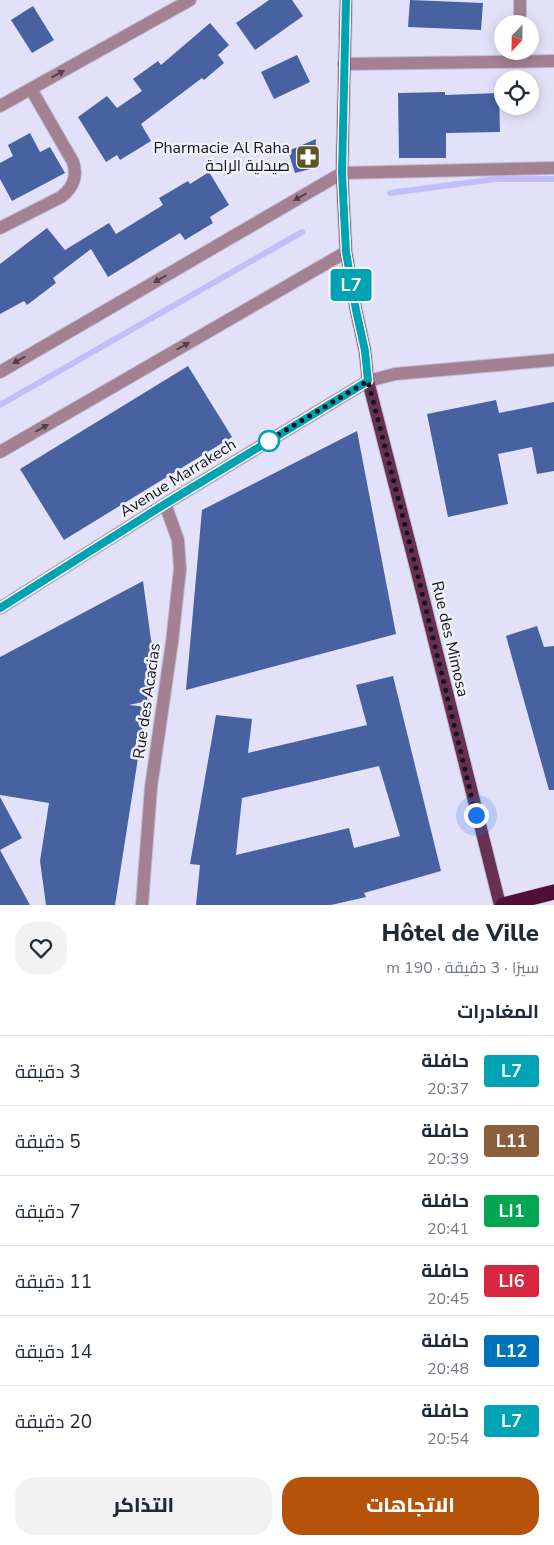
<!DOCTYPE html>
<html lang="ar">
<meta charset="utf-8">
<style>
:root{--surface:#fff;--page:#f2f2f3;--text:#1f2937;--muted:#747a83;--line:#e0e1e3;--accent:#b45309}
body{margin:0;font-family:"Nunito Sans",Cairo,sans-serif;background:var(--page);color:var(--text);direction:rtl;height:100vh;display:flex;flex-direction:column;font-size:19px;white-space:nowrap}
*{box-sizing:border-box;margin:0}
p{font-size:16px;color:var(--muted)}
.icon{flex:none;width:28px;height:28px;fill:none;stroke:currentColor;stroke-width:2;stroke-linecap:round;stroke-linejoin:round}
.map{position:relative;height:905px;overflow:hidden;direction:ltr}
.panel{display:flex;flex-direction:column;background:var(--surface);flex:1}
.panel>*{flex:none}
.badge{padding:0 10px;border-radius:4px;font-size:18px;line-height:32px}
.needle{width:32px;rotate:202deg}
.controls{position:absolute;left:494px;top:15px;display:grid;gap:10px}
.controls a{display:grid;place-items:center;width:45px;height:45px;border-radius:50%;background:var(--surface);box-shadow:0 2px 12px #0003;font-size:25px}
.you{position:absolute;width:25px;height:25px;margin:-12px;border:4px solid #fff;border-radius:50%;background:#1a73e8;box-shadow:0 0 0 8px #1a73e833}
.map>.badge{position:absolute;translate:-50% -50%;box-shadow:0 0 0 2px #fff}
h2{padding:0 15px;font-size:19px;line-height:45px}
.round{display:grid;place-items:center;flex:none;width:52px;height:52px;border-radius:20px;background:var(--page)}
.headline{display:flex;align-items:center;justify-content:space-between;height:85px;padding:0 15px}
h1{font-size:24px;font-weight:800;line-height:38px}
.action{display:flex;gap:10px;margin-top:auto;padding:10px 15px}
.action a{flex:1;height:58px;border-radius:20px;background:var(--accent);color:#fff;font-size:20px;font-weight:800;line-height:58px;text-align:center}
.action a+a{background:var(--page);color:var(--text)}
ul{padding:0;list-style:none}
li{display:flex;align-items:center;gap:15px;height:70px;padding:0 15px;border-top:1px solid var(--line)}
li div{flex:1}
li b{display:block;font-size:19px}
li em{font-style:normal}
li .badge{min-width:55px;font-weight:700;text-align:center}
.map>svg:first-child{display:block}
.lines{fill:none;stroke-linecap:round;stroke-linejoin:round}
.stream{stroke:#c1bffb;stroke-width:6}
.building{fill:#4862a1;fill-rule:evenodd}
.minor-casing{stroke:#bdbcd2;stroke-width:14}
.major-casing{stroke:#bdbcd2;stroke-width:14}
.highway-casing{stroke:#bdbcd2;stroke-width:16}
.minor{stroke:#a38192;stroke-width:12}
.major{stroke:#672f50;stroke-width:12}
.highway{stroke:#500f39;stroke-width:15}
.oneway{fill:#4e404e}
.line-casing{stroke:#fff;stroke-width:11}
.line{stroke:#00a3b4;stroke-width:8}
.walk{stroke:#151421;stroke-width:5;stroke-dasharray:0 9}
.stop-dot{fill:#fff;stroke:#00a3b4;stroke-width:2.5}
.labels{text-anchor:middle;dominant-baseline:central;stroke-width:5;stroke-linejoin:round;paint-order:stroke}
.poi-label{font-size:16px;fill:#151421;stroke:#f0f0f8;text-anchor:end}
.street-label{font-size:16px;fill:#151421;stroke:#f0f0f8}
</style>
<div class="map">
<svg width="554" height="905" viewBox="0 0 554 905">
<rect width="100%" height="100%" fill="#e2e1f9"/>
<g class="lines">
<!-- stream -->
<g class="stream">
<polyline points="390,193 496,179 554,179"/>
<polyline points="0,405 302,232"/>
</g>
</g>
<!-- building -->
<g class="building">
<polygon points="269,0 292,0 303,16 255,50 236,23"/>
<polygon points="410,0 483,3 481,30 408,27"/>
<polygon points="33,6 54,40 32,53 11,20"/>
<polygon points="210,23 229,45 218,55 224,63 204,80 202,78 141,124 151,141 120,160 117,155 106,162 78,117 107,96 117,108 142,91 133,79 158,61 161,65"/>
<polygon points="297,55 310,82 274,99 261,72"/>
<polygon points="445,92 445,95 499,93 500,132 446,133 446,158 399,158 398,93"/>
<polygon points="30,133 40,152 50,147 65,173 12,201 0,179 0,163 13,156 8,145"/>
<polygon points="316,139 314,168 295,173 288,151"/>
<polygon points="209,172 229,205 210,217 213,223 185,240 180,233 108,277 91,249 53,278 56,283 27,305 24,301 0,314 0,264 47,228 65,250 109,223 116,234 163,205 159,198 188,181 190,184"/>
<polygon points="188,366 232,437 64,540 20,469"/>
<polygon points="496,400 499,413 554,402 554,471 537,474 532,447 498,454 508,504 448,517 427,414"/>
<polygon points="357,431 396,634 186,690 202,510"/>
<polygon points="143,581 151,640 155,648 147,701 129,705 146,707 115,905 46,905 40,861 49,803 0,795 0,657"/>
<polygon points="537,626 544,647 554,646 554,790 549,790 506,636"/>
<path d="M393 676 441 871 364 893 366 897 331 905H196L200 865 190 864 216 715 252 719 248 753 367 725 356 685ZM379 766 400 836 354 848 349 828 236 855 242 798Z"/>
<polygon points="0,797 22,838 0,850 30,905 0,905"/>
</g>
<g class="lines">
<defs>
<g id="minor">
<polyline points="520,0 520,24"/>
<polyline points="344,64 554,61"/>
<polyline points="0,106 190,0"/>
<path d="M0 228 61 197C73 188 78 176 73 162L31 89"/>
<polyline points="0,372 342,173 554,168"/>
<polyline points="0,452 346,252"/>
<polyline points="0,608 165,504 368,381 395,374 554,360"/>
<polyline points="142,905 151,787 172,642 180,569 178,540 165,504"/>
</g>
<polyline id="major" points="346,0 342,173 346,252 356,310 365,351 368,381 416,568 500,905"/>
<polyline id="highway" points="503,905 554,892"/>
</defs>
<!-- minor casing -->
<use href="#minor" class="minor-casing"/>
<!-- major casing -->
<use href="#major" class="major-casing"/>
<!-- highway casing -->
<use href="#highway" class="highway-casing"/>
<!-- minor -->
<use href="#minor" class="minor"/>
<!-- major -->
<use href="#major" class="major"/>
<!-- highway -->
<use href="#highway" class="highway"/>
</g>
<!-- one-way arrows -->
<defs><path id="oneway-solid" d="M-6-.8H1V-3.2L6.5 0L1 3.2V.8H-6Z" transform="scale(1.25)"/></defs>
<g class="oneway">
<use href="#oneway-solid" transform="translate(58 74) rotate(-29)"/>
<use href="#oneway-solid" transform="translate(300 197) rotate(150)"/>
<use href="#oneway-solid" transform="translate(160 279) rotate(150)"/>
<use href="#oneway-solid" transform="translate(183 346) rotate(-30)"/>
<use href="#oneway-solid" transform="translate(19 360) rotate(150)"/>
<use href="#oneway-solid" transform="translate(42 428) rotate(-30)"/>
</g>
<g class="lines">
<defs>
<polyline id="line" points="0,608 165,504 368,381 365,351 356,310 346,252 342,173 346,0"/>
</defs>
<!-- line casing -->
<use href="#line" class="line-casing"/>
<!-- line -->
<use href="#line" class="line"/>
<!-- walk -->
<polyline class="walk" points="269,441 266,442 368,381 416,568 476,815"/>
</g>
<!-- icons -->
<defs>
<symbol id="pharmacy-square" viewBox="-11 -11 22 22"><rect x="-9" y="-9" width="18" height="18" rx="4" fill="#5b5825" stroke="#f0f0f8"/><path d="M-2-6h4v4h4v4h-4v4h-4v-4h-4v-4h4Z" fill="#fff"/></symbol>
</defs>
<g fill-rule="evenodd">
<use href="#pharmacy-square" x="294" y="143" width="28" height="28"/>
</g>
<!-- markers -->
<circle class="stop-dot" cx="269" cy="441" r="10"/>
<g class="labels">
<!-- poi labels -->
<g class="poi-label">
<text x="290" y="148">Pharmacie Al Raha<tspan x="290" dy="18">صيدلية الراحة</tspan></text>
</g>
<!-- street labels -->
<g class="street-label">
<text transform="translate(178 478) rotate(-32)">Avenue Marrakech</text>
<text transform="translate(450 639) rotate(77)">Rue des Mimosa</text>
<text transform="translate(147 701) rotate(-82)">Rue des Acacias</text>
</g>
</g>
</svg>
<div class="controls">
<a><svg class="needle" viewBox="-14 -14 28 28"><path d="M0-13l5 13h-10z" fill="#e53935"/><path d="M0 13l5-13h-10z" fill="#747a83"/></svg></a>
<a><svg class="icon" aria-label="locate" viewBox="0 0 24 24"><circle cx="12" cy="12" r="6"/><path d="M12 2v4M12 18v4M2 12h4M18 12h4"/></svg></a>
</div>
<div class="you" style="left:476px;top:815px"></div>
<b class="badge" style="left:351px;top:285px;background:#00a3b4;color:#fff">L7</b>
</div>
<section class="panel">
<div class="headline"><div><h1>Hôtel de Ville</h1><p>سيرًا · 3 دقيقة · 190 m</p></div><a class="round"><svg class="icon" aria-label="heart" viewBox="0 0 24 24"><path d="M12 20l-8-8c-3-5 5-10 8-4 3-6 11-1 8 4z"/></svg></a></div>
<h2>المغادرات</h2>
<ul>
<li><span class="badge" style="background:#00a3b4;color:#fff">L7</span><div><b>حافلة</b><p>20:37</p></div><em>3 دقيقة</em></li>
<li><span class="badge" style="background:#8b5e3c;color:#fff">L11</span><div><b>حافلة</b><p>20:39</p></div><em>5 دقيقة</em></li>
<li><span class="badge" style="background:#00a651;color:#fff">LI1</span><div><b>حافلة</b><p>20:41</p></div><em>7 دقيقة</em></li>
<li><span class="badge" style="background:#d7263d;color:#fff">LI6</span><div><b>حافلة</b><p>20:45</p></div><em>11 دقيقة</em></li>
<li><span class="badge" style="background:#0072bc;color:#fff">L12</span><div><b>حافلة</b><p>20:48</p></div><em>14 دقيقة</em></li>
<li><span class="badge" style="background:#00a3b4;color:#fff">L7</span><div><b>حافلة</b><p>20:54</p></div><em>20 دقيقة</em></li>
</ul>
<div class="action"><a>الاتجاهات</a><a>التذاكر</a></div>
</section>
